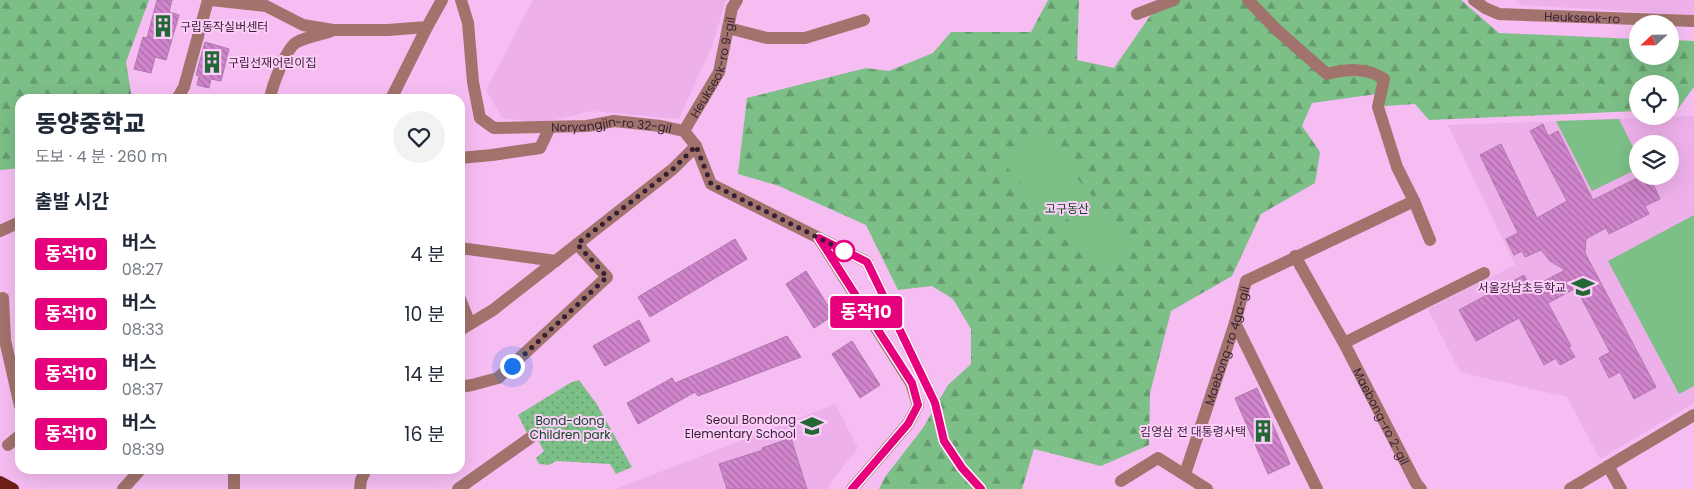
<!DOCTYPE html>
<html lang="ko">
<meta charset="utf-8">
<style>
:root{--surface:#fff;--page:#f2f2f3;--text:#1f2937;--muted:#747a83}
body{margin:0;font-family:Poppins,"Noto Sans KR",sans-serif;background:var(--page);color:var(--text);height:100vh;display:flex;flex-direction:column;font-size:19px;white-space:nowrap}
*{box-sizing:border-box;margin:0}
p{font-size:16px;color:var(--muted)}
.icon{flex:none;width:28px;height:28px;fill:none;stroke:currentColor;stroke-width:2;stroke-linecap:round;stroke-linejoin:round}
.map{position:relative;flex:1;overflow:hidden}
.drawer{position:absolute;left:15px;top:94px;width:450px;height:380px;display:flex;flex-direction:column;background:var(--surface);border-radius:15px;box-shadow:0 5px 20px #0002}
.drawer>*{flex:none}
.badge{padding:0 10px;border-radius:4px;font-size:18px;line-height:32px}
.needle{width:32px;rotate:248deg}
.tools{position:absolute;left:1629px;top:15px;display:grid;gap:10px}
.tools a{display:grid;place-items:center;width:50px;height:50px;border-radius:50%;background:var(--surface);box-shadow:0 5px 20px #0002;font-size:25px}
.you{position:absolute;width:25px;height:25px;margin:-12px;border:4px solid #fff;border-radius:50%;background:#1a73e8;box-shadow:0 0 0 8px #1a73e833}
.map>.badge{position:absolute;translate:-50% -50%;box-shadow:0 0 0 2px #fff}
h2{padding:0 20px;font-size:19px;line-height:45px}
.round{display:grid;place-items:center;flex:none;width:52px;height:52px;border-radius:26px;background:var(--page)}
.headline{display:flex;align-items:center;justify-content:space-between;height:85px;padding:0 20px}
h1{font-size:24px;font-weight:800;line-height:38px}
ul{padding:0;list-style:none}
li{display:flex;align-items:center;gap:15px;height:60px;padding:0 20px}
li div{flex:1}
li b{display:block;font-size:19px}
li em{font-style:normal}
li .badge{min-width:55px;font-weight:700;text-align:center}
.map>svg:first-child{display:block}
.built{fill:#eeb0ea;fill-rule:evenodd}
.green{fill:url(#green-dots)}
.forest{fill:url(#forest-firs)}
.pitch{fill:#7cbf87}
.building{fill:url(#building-back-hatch);stroke:#ae79ab}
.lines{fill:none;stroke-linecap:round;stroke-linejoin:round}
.minor-tunnel{stroke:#cf9dcc;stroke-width:12;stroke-dasharray:12 6;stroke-linecap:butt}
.minor{stroke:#a1736c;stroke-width:12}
.major{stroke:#6d2019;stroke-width:12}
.line-casing{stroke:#fff;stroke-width:11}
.line{stroke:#e6007e;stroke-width:8}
.walk{stroke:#351f34;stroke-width:5;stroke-dasharray:0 9}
.stop-dot{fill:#fff;stroke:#e6007e;stroke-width:2.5}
.labels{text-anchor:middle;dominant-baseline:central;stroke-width:4;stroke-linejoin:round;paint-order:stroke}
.street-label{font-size:12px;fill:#351f34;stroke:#fdcef9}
.poi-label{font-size:12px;fill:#351f34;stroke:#fdcef9;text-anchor:end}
.park-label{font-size:12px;fill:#094a1e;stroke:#fdcef9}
</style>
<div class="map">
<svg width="1694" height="489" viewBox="0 0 1694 489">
<defs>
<pattern id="green-dots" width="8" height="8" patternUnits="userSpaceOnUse" patternTransform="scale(1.25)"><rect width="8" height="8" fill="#7cbf87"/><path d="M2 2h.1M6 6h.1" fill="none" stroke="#669b6f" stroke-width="1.8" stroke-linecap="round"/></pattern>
<pattern id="forest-firs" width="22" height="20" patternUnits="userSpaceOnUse" patternTransform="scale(1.25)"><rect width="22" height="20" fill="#7cbf87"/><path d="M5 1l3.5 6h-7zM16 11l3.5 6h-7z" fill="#669b6f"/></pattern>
<pattern id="building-back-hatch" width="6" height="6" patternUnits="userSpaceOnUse" patternTransform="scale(1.25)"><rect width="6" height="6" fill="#d085cc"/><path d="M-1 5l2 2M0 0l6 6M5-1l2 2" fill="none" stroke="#aa6ca6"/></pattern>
</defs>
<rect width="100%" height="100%" fill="#f6bdf2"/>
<!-- built -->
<g class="built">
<polygon points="533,0 726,0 712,46 679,119 591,111 542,123 502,118 486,90"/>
<polygon points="1515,0 1694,0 1694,15 1520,5"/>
<path d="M1694 116V403L1600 459 1567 397 1460 372 1428 309 1515 265 1448 125ZM1638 144H1670V176H1638Z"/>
<polygon points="835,404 858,448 832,481 828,489 616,489"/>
</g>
<!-- green -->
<polygon class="green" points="579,380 596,403 632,467 616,474 610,464 556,461 549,465 539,464 536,458 544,451 533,431 527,433 518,415 570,383"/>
<!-- forest -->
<g class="forest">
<polygon points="0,0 149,0 126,62 132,99 20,99 20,168 0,170"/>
<polygon points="1048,0 1079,0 1077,60 1114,68 1161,0 1461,0 1499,33 1637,39 1638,56 1670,56 1670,40 1694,41 1694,87 1677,110 1670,110 1670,84 1638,84 1637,111 1429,120 1415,104 1385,106 1377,94 1312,103 1302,126 1320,152 1315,183 1261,214 1232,276 1171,311 1150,393 1149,445 1101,466 1034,449 1022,489 879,489 885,477 923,428 948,385 971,364 971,329 953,299 932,286 898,290 866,225 779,186 738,174 747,98 866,68 889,71 933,53 951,32 1031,32"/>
</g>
<!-- pitch -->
<g class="pitch">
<polygon points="1619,119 1637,155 1637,169 1592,191 1556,121"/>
<polygon points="1041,136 1093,197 1058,227 1006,166"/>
<polygon points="1095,199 1135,245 1102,275 1061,229"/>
<polygon points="1694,215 1694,386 1679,394 1608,261"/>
</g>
<!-- building -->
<g class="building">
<polygon points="157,0 172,0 169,12 179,15 166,60 155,57 151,73 134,69 143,37 147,38"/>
<polygon points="205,42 229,49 221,81 211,79 209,88 197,85 199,76 196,75"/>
<polygon points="1543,124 1548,136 1558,131 1593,200 1641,176 1649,176 1660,199 1645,206 1649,214 1609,234 1606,228 1586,239 1585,253 1656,387 1634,399 1620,372 1609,378 1599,358 1610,352 1576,288 1548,303 1571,346 1569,347 1575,357 1560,365 1556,358 1544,365 1519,318 1476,341 1459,310 1524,275 1531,288 1565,270 1550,261 1541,250 1525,257 1522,251 1514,255 1506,239 1518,233 1480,155 1501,144 1537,218 1567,201 1530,131"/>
<polygon points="735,239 747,259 650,317 638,297"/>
<polygon points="806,271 834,315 814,328 786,284"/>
<polygon points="639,320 650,341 605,366 593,346"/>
<polygon points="787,336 801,357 698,396 695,392 638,424 627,403 672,378 675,383"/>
<polygon points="852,341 880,385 860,398 832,354"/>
<polygon points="1257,388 1290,464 1268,474 1235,398"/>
<polygon points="791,438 807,489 727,489 719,464 763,450 762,448"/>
</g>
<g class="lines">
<!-- minor-tunnel -->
<polyline class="minor-tunnel" points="867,262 935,403 944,441 962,468 981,489"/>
<!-- minor -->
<g class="minor">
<polyline points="211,0 266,6 303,25 333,30 388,30 427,27 442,0"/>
<path id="s1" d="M461 0 468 23 473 82 480 118 494 128 587 126 614 121 661 126 684 131 696 146 711 184 867 262"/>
<path d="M1248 0 1277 30 1327 74C1347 69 1366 67 1384 79L1378 107 1397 167 1414 201 1430 240"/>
<path id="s2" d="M1474 0 1485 8 1499 14 1694 21"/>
<polyline points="1137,14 1174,0"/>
<polyline points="728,28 767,38 805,38 864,20"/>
<polyline points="177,99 184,87 208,0"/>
<path d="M270 99C272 86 286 48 297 42 307 37 320 35 331 31"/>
<polyline points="391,99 427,27"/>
<path id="s3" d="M684 131 719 72 732 8 737 0"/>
<polyline points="460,158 492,155 540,148 550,127"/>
<polyline points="0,231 20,222"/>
<polyline points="820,240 911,383 918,405 908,424 852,489"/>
<polyline points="460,248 556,261"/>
<path id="s4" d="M1295 256 1344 343 1416 483 1421 489"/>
<polyline points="3,298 5,340 20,406"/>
<polyline points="460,299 470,324"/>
<polyline points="1235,323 1317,489"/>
<polyline points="460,330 493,310 673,169 696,146"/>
<polyline points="1344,343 1484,273"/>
<polyline points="460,387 472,385 498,378 607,277 577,244"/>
<polyline points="8,445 20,435"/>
<polyline points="1608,466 1621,489"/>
<path id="s5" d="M1185 474 1235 323 1246 281 1414 201"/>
<polyline points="1121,481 1158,458 1207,489"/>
<polyline points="123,489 141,469"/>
<polyline points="234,489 234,469"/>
<polyline points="360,489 361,480 366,469"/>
<polyline points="458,489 530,438"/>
<polyline points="1570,489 1694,415"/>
</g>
<!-- major -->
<polyline class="major" points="0,482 13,489"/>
</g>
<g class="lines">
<defs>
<polyline id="line" points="852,489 908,424 918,405 912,383 819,238 867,262 935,403 944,441 962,468 981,489"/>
</defs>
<!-- line casing -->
<use href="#line" class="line-casing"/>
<!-- line -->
<use href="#line" class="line"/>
<!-- walk -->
<polyline class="walk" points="512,366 607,277 577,244 673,169 696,146 711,184 851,254 844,251"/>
</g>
<!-- icons -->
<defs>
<symbol id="building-bare" viewBox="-9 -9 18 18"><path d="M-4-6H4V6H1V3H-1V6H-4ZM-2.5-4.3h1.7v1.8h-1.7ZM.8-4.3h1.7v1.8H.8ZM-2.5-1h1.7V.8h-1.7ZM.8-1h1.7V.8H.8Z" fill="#236834" stroke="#fdcef9" stroke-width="2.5" paint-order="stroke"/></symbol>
<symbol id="school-bare" viewBox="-9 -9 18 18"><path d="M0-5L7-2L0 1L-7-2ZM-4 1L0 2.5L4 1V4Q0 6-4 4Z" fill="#236834" stroke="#fdcef9" stroke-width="2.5" paint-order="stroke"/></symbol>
</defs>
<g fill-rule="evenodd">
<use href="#building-bare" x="147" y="10" width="32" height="32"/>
<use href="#building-bare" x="196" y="46" width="32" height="32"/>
<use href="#school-bare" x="1567" y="271" width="32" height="32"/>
<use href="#school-bare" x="796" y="410" width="32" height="32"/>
<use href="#building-bare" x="1247" y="415" width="32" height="32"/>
</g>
<!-- markers -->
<circle class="stop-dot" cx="844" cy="251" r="10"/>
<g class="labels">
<!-- street labels -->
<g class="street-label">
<text stroke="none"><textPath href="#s2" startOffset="112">Heukseok-ro</textPath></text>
<text stroke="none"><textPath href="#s3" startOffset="71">Heukseok-ro 9-gil</textPath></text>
<text stroke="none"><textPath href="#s1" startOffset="255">Noryangjin-ro 32-gil</textPath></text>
<text stroke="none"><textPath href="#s5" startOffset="135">Maebong-ro 4ga-gil</textPath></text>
<text stroke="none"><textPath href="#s4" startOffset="182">Maebong-ro 2-gil</textPath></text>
</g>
<!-- poi labels -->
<g class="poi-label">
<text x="180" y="26" text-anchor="start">구립동작실버센터</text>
<text x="228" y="62" text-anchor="start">구립선재어린이집</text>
<text x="1566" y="287">서울강남초등학교</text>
<text x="796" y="419">Seoul Bondong<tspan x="796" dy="14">Elementary School</tspan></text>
<text x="1246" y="431">김영삼 전 대통령사택</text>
</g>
<!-- park labels -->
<g class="park-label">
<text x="1067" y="208">고구동산</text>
<text x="570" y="420">Bond-dong<tspan x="570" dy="14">Children park</tspan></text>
</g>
</g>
</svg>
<div class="tools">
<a><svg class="needle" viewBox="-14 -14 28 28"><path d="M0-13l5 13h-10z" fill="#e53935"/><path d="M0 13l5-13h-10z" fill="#747a83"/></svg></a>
<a><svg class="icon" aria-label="locate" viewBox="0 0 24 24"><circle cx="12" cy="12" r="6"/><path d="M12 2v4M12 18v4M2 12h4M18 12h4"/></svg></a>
<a><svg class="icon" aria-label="layers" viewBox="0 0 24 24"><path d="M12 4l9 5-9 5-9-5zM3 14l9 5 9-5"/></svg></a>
</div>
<div class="you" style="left:512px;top:366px"></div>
<b class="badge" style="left:866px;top:312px;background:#e6007e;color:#fff">동작10</b>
<section class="drawer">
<div class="headline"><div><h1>동양중학교</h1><p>도보 · 4 분 · 260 m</p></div><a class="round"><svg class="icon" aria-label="heart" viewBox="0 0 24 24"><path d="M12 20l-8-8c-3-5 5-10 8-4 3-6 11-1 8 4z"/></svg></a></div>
<h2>출발 시간</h2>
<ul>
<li><span class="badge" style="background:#e6007e;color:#fff">동작10</span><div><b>버스</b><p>08:27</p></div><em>4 분</em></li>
<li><span class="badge" style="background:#e6007e;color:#fff">동작10</span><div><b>버스</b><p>08:33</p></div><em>10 분</em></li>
<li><span class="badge" style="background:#e6007e;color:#fff">동작10</span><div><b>버스</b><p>08:37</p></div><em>14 분</em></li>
<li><span class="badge" style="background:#e6007e;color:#fff">동작10</span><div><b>버스</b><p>08:39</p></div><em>16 분</em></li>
</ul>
</section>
</div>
